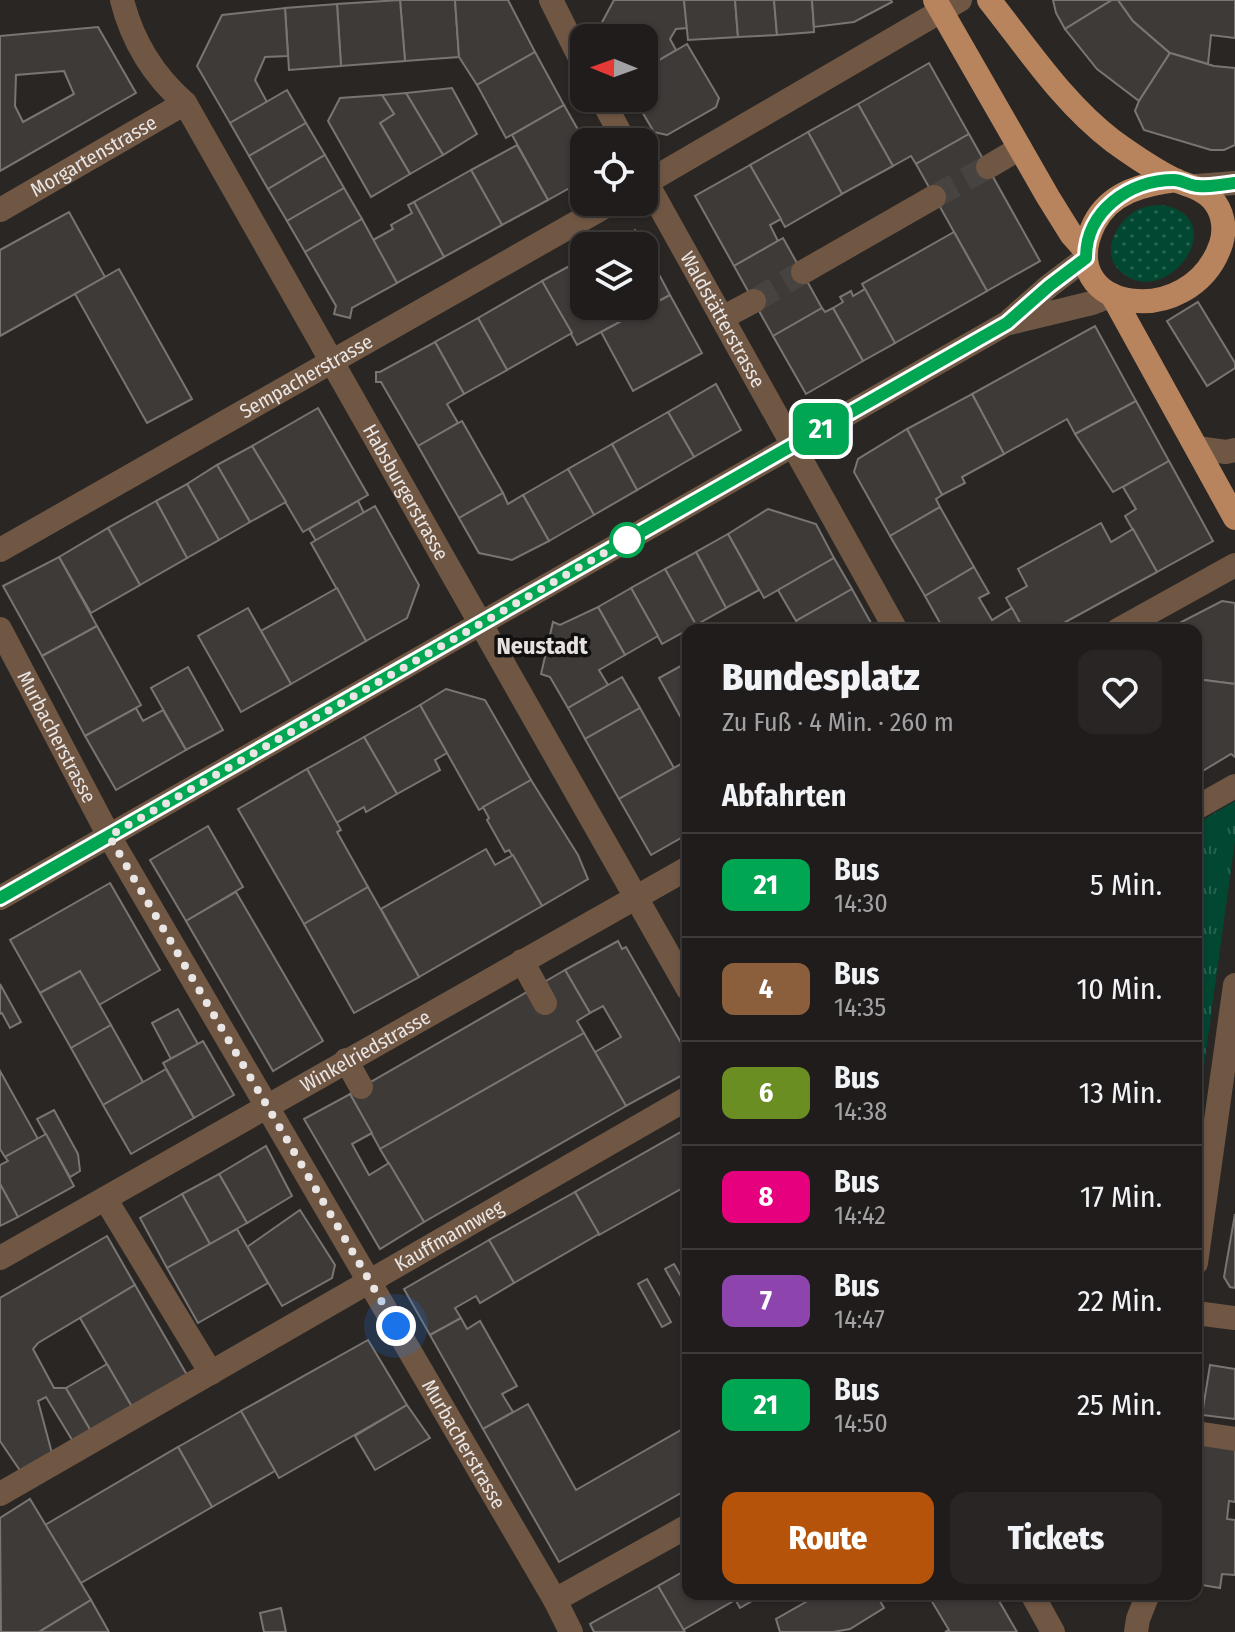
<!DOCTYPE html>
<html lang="de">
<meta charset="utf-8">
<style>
:root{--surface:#201c1b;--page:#282524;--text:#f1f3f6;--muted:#a2a1a3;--line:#3d3a3a;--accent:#b45309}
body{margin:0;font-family:"Fira Sans Condensed",sans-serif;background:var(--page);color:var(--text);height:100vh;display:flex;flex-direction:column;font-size:30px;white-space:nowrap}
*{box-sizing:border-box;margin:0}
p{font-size:26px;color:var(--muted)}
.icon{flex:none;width:44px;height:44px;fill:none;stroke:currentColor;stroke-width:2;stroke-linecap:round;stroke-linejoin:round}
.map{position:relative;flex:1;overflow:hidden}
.drawer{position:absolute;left:682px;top:624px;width:520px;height:976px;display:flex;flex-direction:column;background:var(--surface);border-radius:16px;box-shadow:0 2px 6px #0004,0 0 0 2px var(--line)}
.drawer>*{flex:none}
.badge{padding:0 16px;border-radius:12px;font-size:28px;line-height:52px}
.needle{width:52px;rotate:271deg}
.fabs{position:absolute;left:570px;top:24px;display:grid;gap:16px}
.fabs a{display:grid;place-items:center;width:88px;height:88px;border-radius:16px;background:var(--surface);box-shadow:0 2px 6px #0004,0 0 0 2px var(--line);font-size:40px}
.you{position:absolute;width:40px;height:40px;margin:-20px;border:6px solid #fff;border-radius:50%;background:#1a73e8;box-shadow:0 0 0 12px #1a73e833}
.map>.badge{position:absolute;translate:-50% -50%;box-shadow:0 0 0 4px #fff}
h2{padding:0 40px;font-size:30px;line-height:72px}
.round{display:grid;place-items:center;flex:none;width:84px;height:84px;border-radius:16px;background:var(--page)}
.headline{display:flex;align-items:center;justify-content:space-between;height:136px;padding:0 40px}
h1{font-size:38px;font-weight:800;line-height:60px}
.button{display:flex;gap:16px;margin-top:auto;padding:16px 40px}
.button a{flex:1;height:92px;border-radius:16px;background:var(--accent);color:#fff;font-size:32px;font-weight:800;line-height:92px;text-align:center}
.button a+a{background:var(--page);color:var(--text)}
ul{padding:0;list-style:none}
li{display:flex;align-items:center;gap:24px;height:104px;padding:0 40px;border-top:2px solid var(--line)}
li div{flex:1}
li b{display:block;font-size:30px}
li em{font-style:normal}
li .badge{min-width:88px;font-weight:700;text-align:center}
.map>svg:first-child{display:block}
.park{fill:url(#park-tufts)}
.garden{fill:url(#garden-dots)}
.building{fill:#3e3a37;stroke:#797572;stroke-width:2;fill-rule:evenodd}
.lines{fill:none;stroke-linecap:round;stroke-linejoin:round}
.minor-tunnel{stroke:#464341;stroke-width:24;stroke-dasharray:24 12;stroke-linecap:butt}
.minor{stroke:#705744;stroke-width:24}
.major{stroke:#b7845e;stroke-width:24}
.line-casing{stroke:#fff;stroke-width:18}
.line{stroke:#00a651;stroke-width:12}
.walk{stroke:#e8e5e4;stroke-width:8;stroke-dasharray:0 14.4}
.stop-dot{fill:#fff;stroke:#00a651;stroke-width:4}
.labels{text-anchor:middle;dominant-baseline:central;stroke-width:7;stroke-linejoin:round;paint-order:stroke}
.street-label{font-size:20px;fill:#e8e5e4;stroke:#11100f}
.quarter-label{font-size:24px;font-weight:bold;fill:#e6e1de;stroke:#11100f}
</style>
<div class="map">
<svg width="1235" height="1632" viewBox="0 0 1235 1632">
<defs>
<pattern id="park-tufts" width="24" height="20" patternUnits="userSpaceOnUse" patternTransform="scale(2)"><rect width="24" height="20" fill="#024731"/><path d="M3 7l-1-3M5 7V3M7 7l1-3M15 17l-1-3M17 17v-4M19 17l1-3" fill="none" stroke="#27614f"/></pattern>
<pattern id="garden-dots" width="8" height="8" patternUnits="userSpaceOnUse" patternTransform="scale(2)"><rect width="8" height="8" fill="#024731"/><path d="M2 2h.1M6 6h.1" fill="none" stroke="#27614f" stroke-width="1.8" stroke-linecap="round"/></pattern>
</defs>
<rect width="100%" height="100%" fill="#2a2624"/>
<!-- park -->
<polygon class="park" points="1235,801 1235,841 1196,1123 1196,824"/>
<!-- garden -->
<path class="garden" d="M1163 205C1235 219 1165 313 1120 271 1099 252 1118 219 1139 209 1146 206 1155 205 1163 205Z"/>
<!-- building -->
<g class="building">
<polygon points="400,0 455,0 459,57 405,61"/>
<polygon points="400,0 405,61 341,66 337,4"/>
<polygon points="455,0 508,0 535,52 477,85 459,57"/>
<polygon points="614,0 684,0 687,28 676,29 670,39 676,50 644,69 644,38 590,38 589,27 593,24 600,26"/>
<polygon points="684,0 735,0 738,37 688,40"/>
<polygon points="735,0 774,0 777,35 738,37"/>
<polygon points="774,0 812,0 814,32 777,35"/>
<polygon points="812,0 891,0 892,2 854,22 814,27"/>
<polygon points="1053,0 1112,0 1065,29 1056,13"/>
<polygon points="1112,0 1118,0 1133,21 1170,53 1139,101 1097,69 1065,29"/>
<polygon points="1118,0 1235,0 1235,38 1211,35 1208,64 1170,53 1133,21"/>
<polygon points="337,4 341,66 289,70 285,8"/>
<polygon points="285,8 288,56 265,57 255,80 267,102 230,123 197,66 222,15"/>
<path d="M98 27 136 93 0 171V36ZM64 71 74 94 23 122 15 106 16 75Z"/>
<polygon points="687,44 719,98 716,107 667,135 654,132 634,98 644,98 644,69"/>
<polygon points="535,52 564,105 506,138 477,85"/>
<polygon points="1170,53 1214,66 1235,68 1235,145 1224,150 1211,150 1144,130 1135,111 1139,101"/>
<polygon points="929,63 969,134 916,164 911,156 893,166 858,104"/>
<polygon points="452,88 477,134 443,155 406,93"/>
<polygon points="287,90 306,123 249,156 230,123"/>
<polygon points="406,93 443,155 410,174 380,123 394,114 382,95"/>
<polygon points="382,95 394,114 380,123 410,174 371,197 328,121 340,98"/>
<polygon points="858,104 893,166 842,194 808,132"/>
<polygon points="564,105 585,142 584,180 548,200 512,135"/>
<polygon points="306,123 325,155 268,189 249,156"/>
<polygon points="808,132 842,194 785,227 750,165"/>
<polygon points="969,134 1040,261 987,291 916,164"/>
<polygon points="517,145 548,200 502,225 471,170"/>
<polygon points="325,155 344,188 287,221 268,189"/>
<polygon points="750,165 781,219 770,225 778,241 734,266 695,196"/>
<polygon points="471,170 502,225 444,257 414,202"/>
<polygon points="344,188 362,219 305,252 287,221"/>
<polygon points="414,202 444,257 397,283 373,240 393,229 391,225 412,213 408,205"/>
<polygon points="69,212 105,277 0,336 0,250"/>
<polygon points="362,219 397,283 352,308 350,318 334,314 336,306 305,252"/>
<polygon points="635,230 644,246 607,246"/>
<polygon points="954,232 987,291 895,343 862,284"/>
<polygon points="783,238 822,308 773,336 734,266"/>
<polygon points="644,246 670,295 577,345 542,281 584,258 584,306 644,306"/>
<polygon points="119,269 192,399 147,423 75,294"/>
<polygon points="542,281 572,333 507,370 478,318"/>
<polygon points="865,289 895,343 863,361 833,308 843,302 840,297 851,291 853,296"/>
<polygon points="670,295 702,353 633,391 601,332"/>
<polygon points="1198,302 1235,363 1235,368 1207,386 1167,321"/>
<polygon points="822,308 825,312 833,308 863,361 806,394 773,336"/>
<polygon points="478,318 507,370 464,394 435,342"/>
<polygon points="1095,326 1136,401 1075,434 1067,419 1004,454 972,394"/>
<polygon points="435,342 464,394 447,404 458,423 418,446 381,382 376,382 376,372 380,372"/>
<polygon points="716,384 741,430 694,457 668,412"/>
<polygon points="972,394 1004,454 962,477 965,483 942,495 907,429"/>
<polygon points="1136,401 1169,461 1113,492 1075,434"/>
<polygon points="318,408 368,495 303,532 252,446"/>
<polygon points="668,412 694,457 637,490 612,444"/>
<polygon points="462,421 503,493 459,518 418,446"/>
<polygon points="907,429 942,495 936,499 940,507 890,536 854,472 858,459"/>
<polygon points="612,444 637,490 594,515 568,469"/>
<polygon points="252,446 286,502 250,522 217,465"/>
<polygon points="1169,461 1213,541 1157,572 1125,516 1136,509 1123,487"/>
<polygon points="217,465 250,522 219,540 187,484"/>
<polygon points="568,469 594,515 549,541 523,495"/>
<polygon points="187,484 219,540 187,558 156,501"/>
<polygon points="503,493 508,504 523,495 549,541 512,560 479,553 459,518"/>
<polygon points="156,501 187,558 140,585 108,528"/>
<polygon points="358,501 364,513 316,541 309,529"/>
<polygon points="375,506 419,585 407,618 366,641 311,543"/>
<polygon points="940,507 974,567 925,596 890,536"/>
<polygon points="768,509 816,524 834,558 764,598 728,534"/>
<polygon points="1101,523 1111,542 1133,529 1157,572 1051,630 1024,630 1006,598 1027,586 1018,569"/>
<polygon points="108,528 140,585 91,613 59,557"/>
<polygon points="728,534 759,590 726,608 696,552"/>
<polygon points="696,552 726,608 696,625 665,569"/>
<polygon points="59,557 97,626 42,656 3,586"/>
<polygon points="834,558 852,589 796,621 778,590"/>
<polygon points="974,567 989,593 979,598 992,620 1012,608 1024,630 944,630 925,596"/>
<polygon points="665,569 696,625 662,644 631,588"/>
<polygon points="337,588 366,641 291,684 261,631"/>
<polygon points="631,588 658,636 625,655 598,607"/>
<polygon points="852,589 875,630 801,630 796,621"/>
<polygon points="1222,601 1235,603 1235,684 1196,679 1196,630 1166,630"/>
<polygon points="598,607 625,655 599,670 608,685 568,708 550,677 541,674 553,622 560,625"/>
<polygon points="248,608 291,684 241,712 198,636"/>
<polygon points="97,626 141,705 85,736 42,656"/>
<polygon points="688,662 688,711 680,716 659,678"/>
<polygon points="188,667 223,730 186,750 151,688"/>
<polygon points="622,677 640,708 585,739 568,708"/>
<polygon points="1196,679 1235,684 1235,757 1231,754 1196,775"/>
<polygon points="446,689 485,700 531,780 479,810 420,705"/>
<polygon points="420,705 447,753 435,760 440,770 397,794 364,737"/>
<polygon points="136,708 143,721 163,710 186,750 116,790 85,736"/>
<polygon points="640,708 674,768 619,799 585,739"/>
<polygon points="364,737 397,794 366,812 364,807 336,823 307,769"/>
<polygon points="688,760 688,834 651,855 619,799"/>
<polygon points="307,769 341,830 337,832 368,887 304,924 238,809"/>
<polygon points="531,780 578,855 588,879 542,906 509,850 505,852 487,820 489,818 483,807"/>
<polygon points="208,826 243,887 186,921 150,860"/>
<polygon points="486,849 495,865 513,855 542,906 419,977 381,909"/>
<polygon points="110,883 160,970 99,1005 80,971 40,993 10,940"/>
<polygon points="368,887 419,977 354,1013 304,924"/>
<polygon points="236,892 323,1041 273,1071 186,921"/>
<polygon points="618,941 622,949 626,947 688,1055 681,1059 688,1072 626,1106 595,1052 621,1037 603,1006 590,1013 565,970"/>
<polygon points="565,970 590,1013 577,1021 584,1033 380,1149 350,1094"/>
<polygon points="80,971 111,1025 71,1048 40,993"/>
<polygon points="0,984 21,1022 10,1028 2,1013 0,1014"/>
<polygon points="178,1009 198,1044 171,1059 152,1023"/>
<polygon points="111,1025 143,1082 103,1105 71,1048"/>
<polygon points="584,1033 626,1106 424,1222 380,1149"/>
<polygon points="203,1041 234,1095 194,1118 163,1063"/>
<polygon points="166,1069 194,1118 131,1154 103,1105"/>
<polygon points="0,1071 38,1139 5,1157 0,1149"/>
<polygon points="350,1094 372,1133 352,1144 369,1175 389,1163 424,1222 380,1249 304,1119"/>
<polygon points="54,1110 78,1154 80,1171 70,1177 37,1119"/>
<polygon points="688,1128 688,1185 599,1235 575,1192"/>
<polygon points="46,1134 74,1186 18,1217 0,1184 0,1165 8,1161 5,1157"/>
<polygon points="266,1146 292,1196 247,1223 219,1174"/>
<polygon points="219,1174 247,1223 210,1244 182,1194"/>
<polygon points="0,1184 18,1217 0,1226"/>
<polygon points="575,1192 599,1234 514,1283 489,1240"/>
<polygon points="182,1194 210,1244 167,1268 140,1218"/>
<polygon points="300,1210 335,1265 332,1278 282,1306 247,1247"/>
<polygon points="1235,1214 1235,1288 1230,1287 1224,1277"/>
<polygon points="237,1229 268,1283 198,1323 167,1268"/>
<polygon points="107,1236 135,1285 38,1343 33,1349 54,1388 66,1388 91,1431 74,1443 46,1397 38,1401 53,1457 23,1475 0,1441 0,1298"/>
<polygon points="489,1240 514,1283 480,1303 476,1296 455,1308 461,1318 430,1335 404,1289"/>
<polygon points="674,1264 688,1288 688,1309 665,1269"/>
<polygon points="647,1279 671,1322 662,1327 638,1284"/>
<polygon points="135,1285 187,1375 132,1407 80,1318"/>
<polygon points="461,1318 467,1329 480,1321 517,1386 502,1394 513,1412 483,1429 430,1335"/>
<polygon points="368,1340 407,1405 279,1478 241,1411"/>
<polygon points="107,1364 132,1407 91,1431 66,1388"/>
<polygon points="1210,1365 1235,1369 1235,1419 1202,1415"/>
<polygon points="528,1404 576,1490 688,1426 688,1489 559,1562 483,1429"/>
<polygon points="407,1405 430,1438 375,1470 355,1436"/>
<polygon points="241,1411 275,1471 212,1507 178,1447"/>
<polygon points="1200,1444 1235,1449 1235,1502 1229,1501 1227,1519 1235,1520 1235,1575 1222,1574 1220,1588 1196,1584 1196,1469"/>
<polygon points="178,1447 212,1507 81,1583 45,1525"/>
<polygon points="30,1499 91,1600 39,1632 1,1632 0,1518"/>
<polygon points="688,1569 688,1594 732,1594 735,1600 683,1630 658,1586"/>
<polygon points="658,1586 685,1632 594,1632 590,1624"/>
<polygon points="732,1594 764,1594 740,1608"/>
<polygon points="820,1594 876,1594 884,1608 850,1629 833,1632 780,1632 776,1619"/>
<polygon points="942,1594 995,1594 1017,1632 945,1632 949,1630 931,1600"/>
<polygon points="91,1600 109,1632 39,1632"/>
<polygon points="281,1608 286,1632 264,1632 260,1613"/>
</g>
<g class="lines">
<!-- minor-tunnel -->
<g class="minor-tunnel">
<polyline points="934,197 988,167"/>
<polyline points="754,301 803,272"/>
</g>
<!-- minor -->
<g class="minor">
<path id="s1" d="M122 0C132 40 154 76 185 103L688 989"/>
<polyline points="551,0 584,66"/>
<polyline points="601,98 625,142"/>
<polyline points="988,167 1020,148"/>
<path id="s2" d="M644 178 896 630"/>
<polyline points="644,184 960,0"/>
<polyline points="1196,186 1235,183"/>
<path id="s3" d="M0 210 185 103"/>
<polyline points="803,272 934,197"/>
<polyline points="722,318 754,301"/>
<polyline points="1009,323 1092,303 1112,295"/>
<polyline points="1197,448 1226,452 1235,450"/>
<path id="s4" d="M0 550 613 202"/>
<path id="s5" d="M0 629 109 836 555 1600 571 1632"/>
<polyline points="1118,630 1235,565"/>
<polyline points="1196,808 1235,786"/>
<polyline points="0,898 1007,323 1049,286 1086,258"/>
<polyline points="522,961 545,1003"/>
<polyline points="346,1060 361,1087"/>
<polyline points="106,1200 211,1373"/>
<path id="s6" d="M0 1258 688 868"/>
<polyline points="1196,1263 1235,985"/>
<polyline points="1196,1313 1235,1318"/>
<polyline points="1196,1433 1235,1439"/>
<path id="s7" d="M0 1494 688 1098"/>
<polyline points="1032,1594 1053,1632"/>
<polyline points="555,1600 688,1526"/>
<polyline points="1136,1632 1138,1619 1148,1594"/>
</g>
<!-- major -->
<g class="major">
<polyline points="935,0 1048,197 1071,234 1086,251"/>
<path d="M989 0C1028 49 1063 103 1113 141 1131 154 1154 170 1175 180 1188 186 1201 187 1212 199 1223 211 1226 228 1221 244 1191 333 1051 312 1094 224 1110 192 1144 184 1176 180"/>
<polyline points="1112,295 1235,518"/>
</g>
</g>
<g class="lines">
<defs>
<path id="line" d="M0 898 1007 323 1049 286 1086 258C1086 211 1129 180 1174 180 1182 180 1190 186 1198 186 1210 187 1223 185 1235 183"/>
</defs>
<!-- line casing -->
<use href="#line" class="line-casing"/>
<!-- line -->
<use href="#line" class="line"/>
<!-- walk -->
<polyline class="walk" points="396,1326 109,836 627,540"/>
</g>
<!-- markers -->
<circle class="stop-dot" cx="627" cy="540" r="16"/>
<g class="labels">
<!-- street labels -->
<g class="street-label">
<text stroke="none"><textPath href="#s3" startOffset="108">Morgartenstrasse</textPath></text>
<text stroke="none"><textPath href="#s2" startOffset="162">Waldstätterstrasse</textPath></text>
<text stroke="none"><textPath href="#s4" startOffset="352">Sempacherstrasse</textPath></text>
<text stroke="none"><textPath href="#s1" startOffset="570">Habsburgerstrasse</textPath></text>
<text stroke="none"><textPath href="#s5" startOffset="122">Murbacherstrasse</textPath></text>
<text stroke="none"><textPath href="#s6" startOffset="420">Winkelriedstrasse</textPath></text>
<text stroke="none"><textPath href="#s7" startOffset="518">Kauffmannweg</textPath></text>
<text stroke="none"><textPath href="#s5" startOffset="938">Murbacherstrasse</textPath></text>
</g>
<!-- quarter labels -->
<g class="quarter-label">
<text x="542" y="646">Neustadt</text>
</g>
</g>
</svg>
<div class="fabs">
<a><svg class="needle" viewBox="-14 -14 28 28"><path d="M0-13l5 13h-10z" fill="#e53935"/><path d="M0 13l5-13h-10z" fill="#a2a1a3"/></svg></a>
<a><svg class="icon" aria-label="locate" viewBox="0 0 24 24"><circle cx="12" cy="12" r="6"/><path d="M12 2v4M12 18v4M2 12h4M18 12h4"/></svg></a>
<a><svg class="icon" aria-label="layers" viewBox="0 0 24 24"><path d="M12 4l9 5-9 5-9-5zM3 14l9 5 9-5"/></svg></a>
</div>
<div class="you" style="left:396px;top:1326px"></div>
<b class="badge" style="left:821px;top:429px;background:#00a651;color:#fff">21</b>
<section class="drawer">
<div class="headline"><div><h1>Bundesplatz</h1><p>Zu Fuß · 4 Min. · 260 m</p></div><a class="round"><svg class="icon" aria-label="heart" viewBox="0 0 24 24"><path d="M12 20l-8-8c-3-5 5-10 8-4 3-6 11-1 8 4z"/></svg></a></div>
<h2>Abfahrten</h2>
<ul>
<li><span class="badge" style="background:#00a651;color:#fff">21</span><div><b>Bus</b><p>14:30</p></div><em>5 Min.</em></li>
<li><span class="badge" style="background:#8b5e3c;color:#fff">4</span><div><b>Bus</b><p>14:35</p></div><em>10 Min.</em></li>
<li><span class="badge" style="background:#6b8e23;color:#fff">6</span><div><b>Bus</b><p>14:38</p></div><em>13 Min.</em></li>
<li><span class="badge" style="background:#e6007e;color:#fff">8</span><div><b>Bus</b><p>14:42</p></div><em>17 Min.</em></li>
<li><span class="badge" style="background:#8e44ad;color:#fff">7</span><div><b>Bus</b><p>14:47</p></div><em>22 Min.</em></li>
<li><span class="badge" style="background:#00a651;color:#fff">21</span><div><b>Bus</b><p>14:50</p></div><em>25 Min.</em></li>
</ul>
<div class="button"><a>Route</a><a>Tickets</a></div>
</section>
</div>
